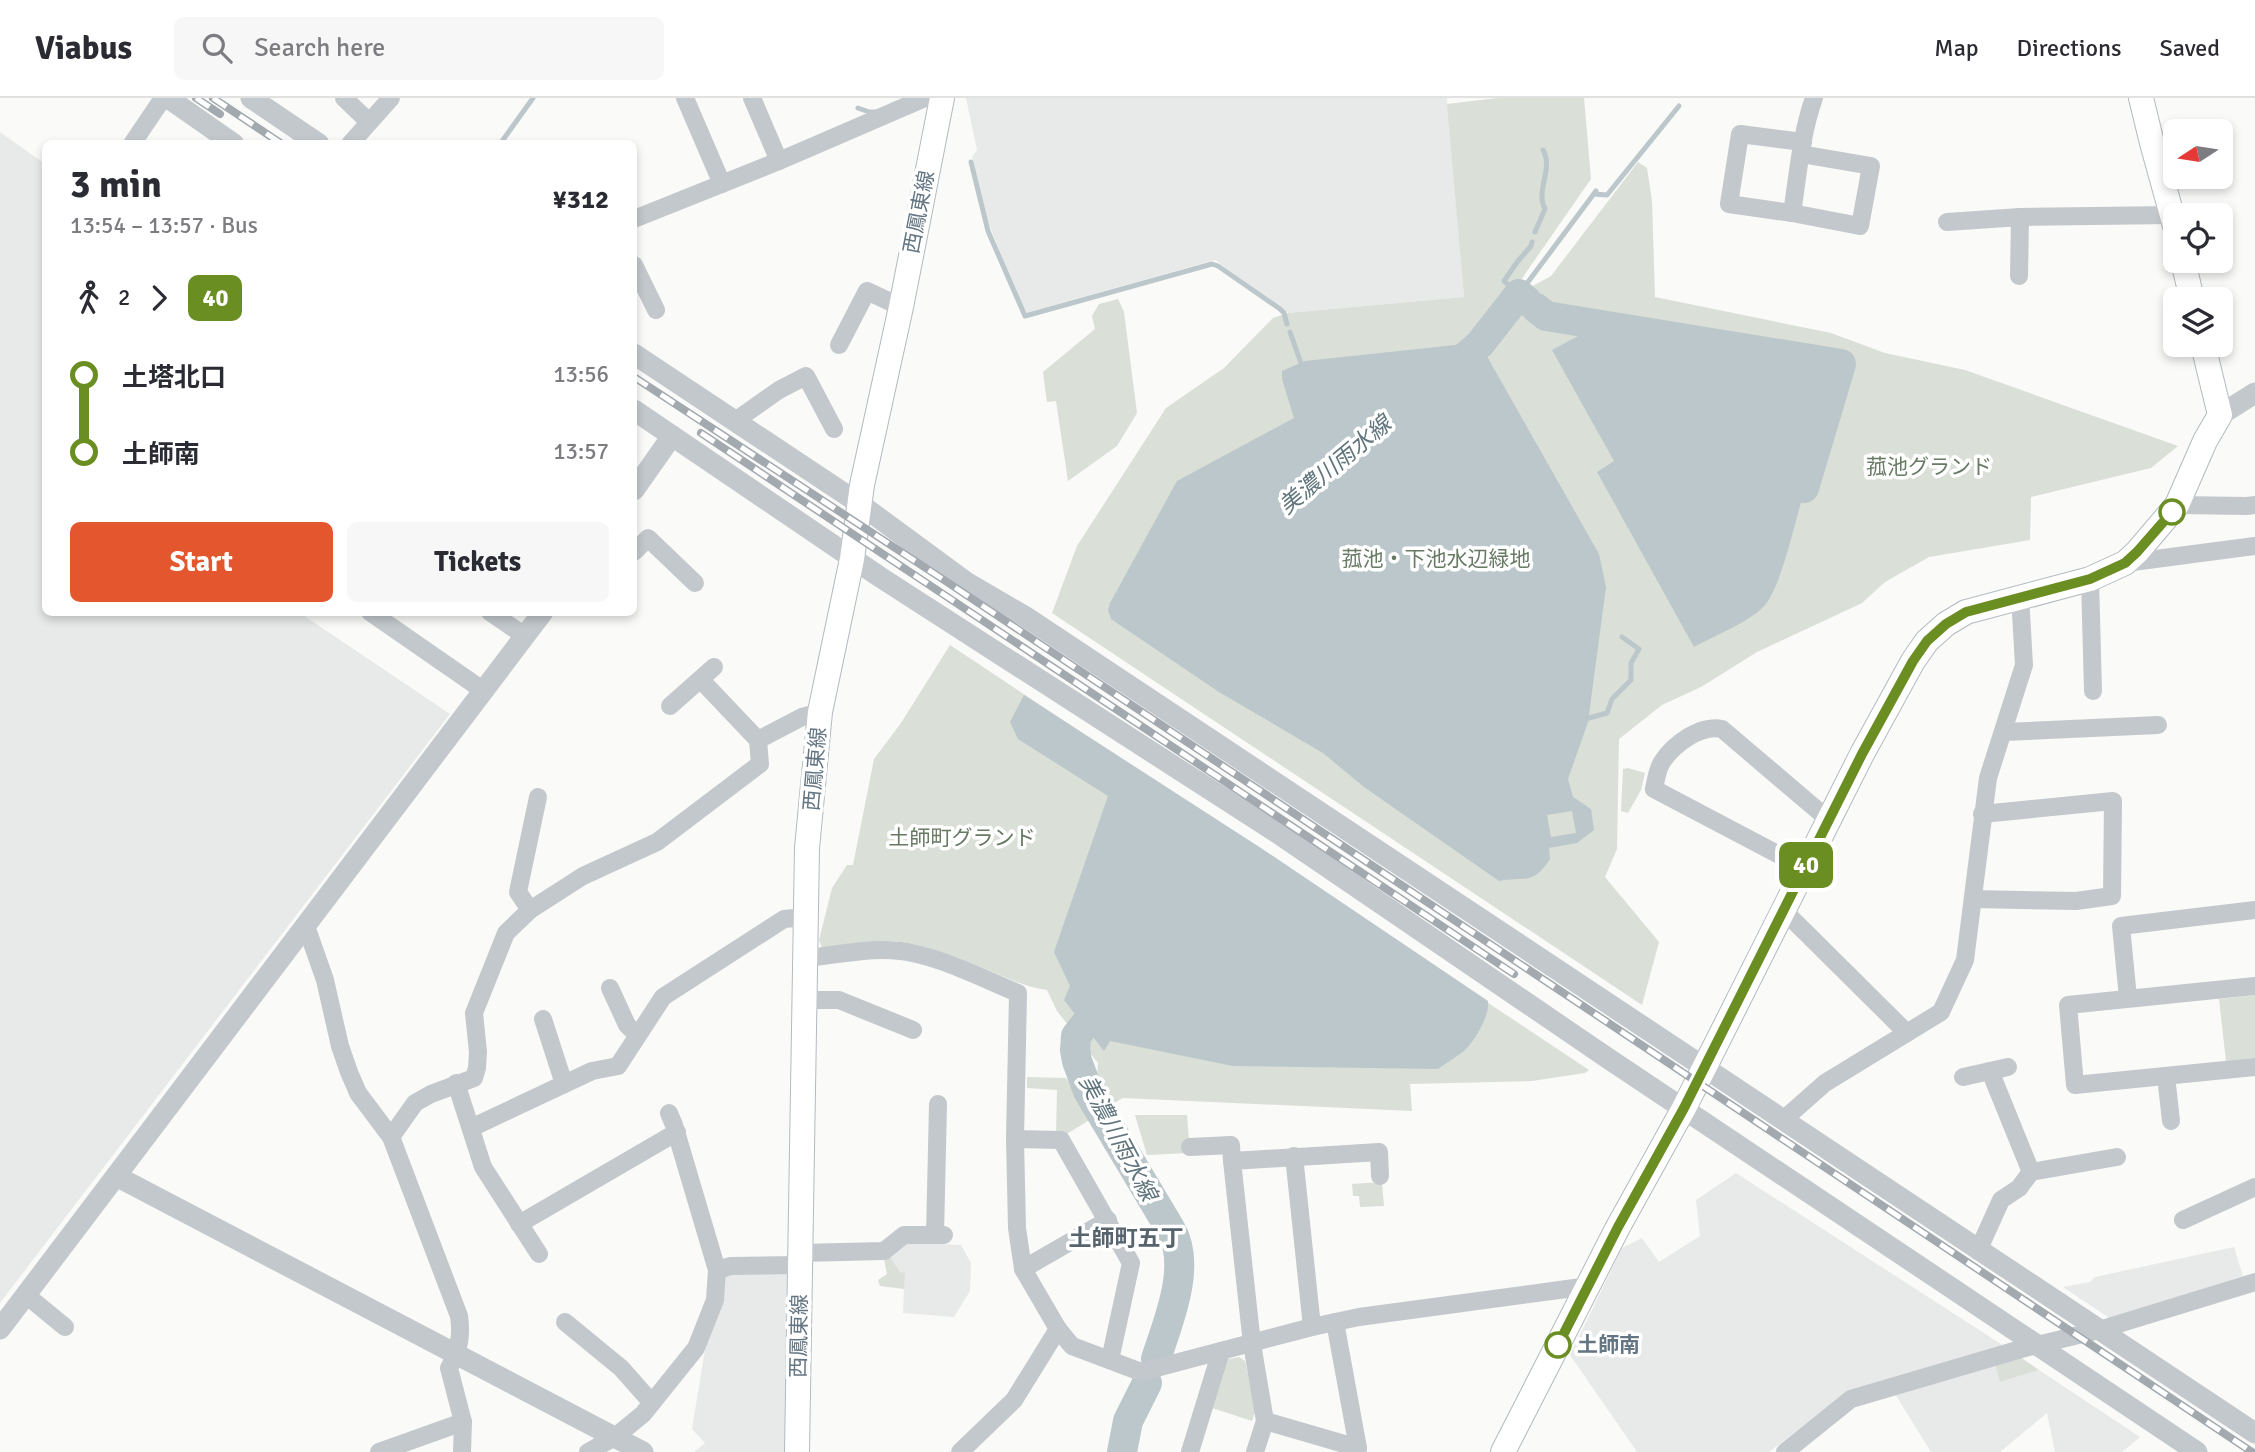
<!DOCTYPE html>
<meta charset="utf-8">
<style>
:root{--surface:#fff;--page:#f7f7f7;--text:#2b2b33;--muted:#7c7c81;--line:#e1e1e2;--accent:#e4572e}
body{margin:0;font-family:Signika,"Noto Sans JP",sans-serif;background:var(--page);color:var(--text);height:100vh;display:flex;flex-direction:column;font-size:26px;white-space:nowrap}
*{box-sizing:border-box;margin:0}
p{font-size:23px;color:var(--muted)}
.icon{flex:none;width:38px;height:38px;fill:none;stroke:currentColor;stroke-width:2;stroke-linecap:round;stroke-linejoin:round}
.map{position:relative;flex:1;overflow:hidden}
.side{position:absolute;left:42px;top:42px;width:595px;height:476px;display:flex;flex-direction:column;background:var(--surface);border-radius:10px;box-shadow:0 4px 10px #0003}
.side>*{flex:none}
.badge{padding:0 14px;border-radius:10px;font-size:24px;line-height:46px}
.needle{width:46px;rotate:258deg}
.controls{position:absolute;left:2163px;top:21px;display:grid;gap:14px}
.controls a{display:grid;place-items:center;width:70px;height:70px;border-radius:10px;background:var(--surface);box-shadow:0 4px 10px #0003;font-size:35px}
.map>.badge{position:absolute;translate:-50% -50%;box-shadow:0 0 0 4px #fff}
.legs{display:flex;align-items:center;gap:10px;height:77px;padding:0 28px;font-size:23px}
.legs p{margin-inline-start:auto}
.head{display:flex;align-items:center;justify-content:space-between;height:119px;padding:0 28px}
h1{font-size:38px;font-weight:800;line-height:52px}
.cta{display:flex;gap:14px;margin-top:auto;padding:14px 28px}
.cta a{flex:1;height:80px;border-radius:10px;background:var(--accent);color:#fff;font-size:28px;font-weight:800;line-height:80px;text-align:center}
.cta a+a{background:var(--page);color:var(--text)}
ul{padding:0 28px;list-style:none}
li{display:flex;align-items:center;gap:24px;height:77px;font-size:26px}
li i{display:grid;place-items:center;width:10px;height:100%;margin:0 9px;background:currentColor}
li i::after{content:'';width:18px;height:18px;margin:-9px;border:5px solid;border-radius:50%;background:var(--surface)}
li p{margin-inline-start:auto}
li:first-child i{background:linear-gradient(#0000 50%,currentColor 0)}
li:last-child i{background:linear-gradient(currentColor 50%,#0000 0)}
header{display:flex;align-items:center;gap:42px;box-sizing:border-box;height:98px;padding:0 35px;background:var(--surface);border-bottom:2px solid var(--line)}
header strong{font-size:33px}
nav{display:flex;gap:38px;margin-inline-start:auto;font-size:24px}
.search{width:490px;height:63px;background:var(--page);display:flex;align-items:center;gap:18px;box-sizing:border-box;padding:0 24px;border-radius:10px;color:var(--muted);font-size:26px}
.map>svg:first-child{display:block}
.built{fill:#e8e9e9}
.green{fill:#dadfd7}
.water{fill:#bbc7cb;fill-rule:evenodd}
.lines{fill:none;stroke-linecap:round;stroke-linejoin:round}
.stream{stroke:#bbc7cb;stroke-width:5}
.river{stroke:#bbc7cb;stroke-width:30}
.secondary-casing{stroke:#b3babf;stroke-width:26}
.minor{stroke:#c3c8cc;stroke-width:18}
.tertiary{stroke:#c3c8cc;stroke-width:21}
.secondary{stroke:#fff;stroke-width:24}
.rail-casing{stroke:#a2aab0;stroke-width:8}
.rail{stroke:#fff;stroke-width:5;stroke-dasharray:16;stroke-linecap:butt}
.line-1-casing{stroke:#fff;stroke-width:16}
.line-1{stroke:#6b8e23;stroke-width:10}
.stop-1-dot{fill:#fff;stroke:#6b8e23;stroke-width:3.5}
.labels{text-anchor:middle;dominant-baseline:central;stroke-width:7;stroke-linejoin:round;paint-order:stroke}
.street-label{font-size:21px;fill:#657683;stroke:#fff}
.park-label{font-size:21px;fill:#687a64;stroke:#fff}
.stop-label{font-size:21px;font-weight:bold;fill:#657683;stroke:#fff;text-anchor:start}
.water-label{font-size:23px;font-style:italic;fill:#60757c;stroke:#fff}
.neighbourhood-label{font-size:23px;font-weight:bold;fill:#57646e;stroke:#fff}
</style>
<header>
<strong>Viabus</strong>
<div class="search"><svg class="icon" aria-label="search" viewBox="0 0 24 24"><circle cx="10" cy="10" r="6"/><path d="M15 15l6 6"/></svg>Search here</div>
<nav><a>Map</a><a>Directions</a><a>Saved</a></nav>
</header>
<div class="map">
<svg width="2255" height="1354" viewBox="0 0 2255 1354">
<rect width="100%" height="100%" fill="#fafaf8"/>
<!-- built -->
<g class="built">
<polygon points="966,0 1447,0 1464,199 1288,215 1215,162 1025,215 988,124 972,59 977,52"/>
<polygon points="0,34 45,66 46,514 300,515 450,616 0,1205"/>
<polygon points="1736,1075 2004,1248 1847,1294 1769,1354 1637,1354 1570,1257 1622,1150 1642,1140 1659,1164 1700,1138 1696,1102"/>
<polygon points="905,1144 961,1147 971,1165 970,1193 954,1219 903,1215 904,1191 900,1190 890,1159"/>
<polygon points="2234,1149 2243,1178 2111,1221 2063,1189 2090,1184 2095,1179"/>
<polygon points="787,1172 785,1354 694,1354 705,1345 692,1331 707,1239 722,1175"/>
<polygon points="1995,1266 2000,1284 2039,1272 2140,1339 2122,1354 2055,1354 2047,1315 2000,1354 1931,1354 1895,1296"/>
</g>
<!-- green -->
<g class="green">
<polygon points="1498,0 1584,0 1591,81 1507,202 1551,178 1638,64 1647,70 1652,103 1655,199 1831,235 1885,255 1965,272 2178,348 2151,370 2031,399 2030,442 1929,459 1885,484 1862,505 1757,554 1701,589 1662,607 1619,641 1617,751 1605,779 1659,844 1642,907 1052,515 1077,448 1166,310 1224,270 1273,220 1288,215 1464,199 1447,6"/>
<polygon points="1118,201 1124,214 1137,315 1117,348 1068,383 1056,303 1047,304 1043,274 1095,231 1092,218 1099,206"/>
<path d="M950 547 1589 972 1585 975 1532 983 1410 986 1412 1013 1123 1000 1116 1004 1112 1011 1097 978 1098 965 1057 913 1047 892C1026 889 1009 881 990 873 959 860 928 847 895 843L822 850 819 842 832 790 847 767H853L874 661 901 625Z"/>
<polygon points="1628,670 1645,675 1641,692 1628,715 1621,713 1623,671"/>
<polygon points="2255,897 2255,960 2226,963 2219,901"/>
<polygon points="1027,979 1066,980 1091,1021 1065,1037 1056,1035 1057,992 1027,990"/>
<polygon points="1135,1017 1187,1017 1190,1055 1147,1057"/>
<polygon points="1382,1084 1384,1108 1360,1109 1359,1098 1353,1098 1352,1086"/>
<polygon points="890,1159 900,1174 905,1175 904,1191 880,1188 878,1182 887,1176 884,1161"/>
<polygon points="1239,1259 1245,1263 1256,1311 1252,1323 1209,1309 1223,1262"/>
<polygon points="2020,1259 2039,1272 2000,1284 1995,1266"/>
</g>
<!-- water -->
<g class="water">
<path d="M1591 231 1831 271 1795 398 1802 401C1794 427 1781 490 1764 508 1751 523 1712 539 1694 549L1597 374 1614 363 1552 252Z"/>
<path d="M1474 245 1480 246 1599 456 1606 489 1588 624 1568 681 1573 699 1591 711 1594 732 1577 745 1549 750 1550 761C1532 788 1526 778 1499 783L1364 689 1323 655 1219 594 1111 521 1108 512 1110 505 1177 383 1294 320 1282 281V273L1305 263ZM1572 713 1576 735 1551 739 1547 717Z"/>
<path d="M1024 597 1264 752 1488 903C1490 917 1476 940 1467 950 1459 958 1447 964 1438 971L1233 968 1110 943 1104 953 1064 902 1070 888 1054 854 1108 698 1018 641 1010 624Z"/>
</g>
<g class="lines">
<!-- stream -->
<g class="stream">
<polyline points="858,10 869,14 877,14"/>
<polyline points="500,46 533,0"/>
<polyline points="971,64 988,133 1025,218 1212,166 1218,168 1280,211 1284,215 1287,226"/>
<polyline points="1594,96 1607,97 1679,8"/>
<path d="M1535 134 1545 111C1535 92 1554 71 1543 52"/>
<polyline points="1532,144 1531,148 1518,163 1504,183 1519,196 1596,93"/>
<polyline points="1290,234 1301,265"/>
<polyline points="1589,620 1607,615 1612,601 1631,582 1631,565 1639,551 1622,539"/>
</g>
<!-- river -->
<g class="river">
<polyline points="1536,210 1546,218 1841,266 1804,390 1798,388"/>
<polyline points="1451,271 1480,246 1519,196 1527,203"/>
<path d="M1109 896 1076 938 1075 952 1077 963 1088 993 1171 1132C1192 1168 1168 1224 1156 1261"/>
<polyline points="1122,1354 1128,1323 1147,1285"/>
</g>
<defs>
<g id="secondary">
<polyline points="2141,0 2152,45 2175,128"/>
<polyline points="2183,163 2192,201"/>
<polyline points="797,1354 807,750 820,614 852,461 862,387 901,209 942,0"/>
<polyline points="1503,1354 1618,1129 1684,1010 1862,656 1913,563 1927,543 1946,526 1966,514 2090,481 2125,465 2137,454 2177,407 2205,343 2220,317 2203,247"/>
</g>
</defs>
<!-- secondary casing -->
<use href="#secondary" class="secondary-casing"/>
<!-- minor -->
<g class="minor">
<polyline points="344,0 369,24"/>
<polyline points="685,0 722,86"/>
<polyline points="752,0 779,63"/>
<polyline points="132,46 163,0"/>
<polyline points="350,46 391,0"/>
<path d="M1801 56 1871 68 1860 128 1792 115C1798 77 1801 36 1814 0"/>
<polyline points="1792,115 1729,106 1740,36 1803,44"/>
<polyline points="634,121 779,63 925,0"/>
<polyline points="1947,124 2020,119 2173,117"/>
<polyline points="634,167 656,212"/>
<polyline points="2019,178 2020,119"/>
<polyline points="839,247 867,193 901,209"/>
<polyline points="735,323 779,292 806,278 834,331"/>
<polyline points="2177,407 2247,408 2255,407"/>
<polyline points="634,454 648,440 695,485"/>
<polyline points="2125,465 2255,448"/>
<polyline points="2090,481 2093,593"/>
<polyline points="370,514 484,593"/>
<polyline points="490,514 525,538"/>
<polyline points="701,582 758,642"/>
<polyline points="670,608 714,569"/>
<polyline points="2004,634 2158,627"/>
<path d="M1804 770 1654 691C1656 682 1657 672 1662 664 1673 647 1700 626 1722 631L1829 722"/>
<polyline points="1973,801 2076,803 2112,798 2113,703 1982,716"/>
<polyline points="530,812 518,794 538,699"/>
<polyline points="1783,812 1907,935"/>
<path d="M306 828 325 882 340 948 349 974 358 995 391 1039 459 1218C462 1238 459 1252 449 1270L463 1324 462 1354"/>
<path d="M805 860C839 857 878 847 912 855 947 862 984 881 1018 895L1015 1041 1017 1130 1023 1171 1058 1231 1072 1248 1141 1274 1312 1229 1359 1219 1589 1188"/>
<polyline points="2255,888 2068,907 2075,987 2255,969"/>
<polyline points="610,890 627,927 637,937"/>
<polyline points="2128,900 2121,828 2255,812"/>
<polyline points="804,902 839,902 913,932"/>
<polyline points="543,921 564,986"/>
<polyline points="1990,973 2031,1074"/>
<polyline points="2166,978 2171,1023"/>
<polyline points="1963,979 2008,969"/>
<polyline points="456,985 483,1069 539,1156"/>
<polyline points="1783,1022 1825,985 1941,914 1965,862 1988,680 2024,567 2020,498"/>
<polyline points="471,1030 592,973 618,968 663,899 784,821 805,819"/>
<polyline points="391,1039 415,1005 431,996 474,980 477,970 478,954 474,915 506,835 530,812 583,778 657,744 760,666 758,642 802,619 820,614"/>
<polyline points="1015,1041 1061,1042 1131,1165 1110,1262"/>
<polyline points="1190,1049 1231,1047 1232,1063"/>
<polyline points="1294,1058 1312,1229"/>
<polyline points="2183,1122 2255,1089"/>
<polyline points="519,1126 677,1034"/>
<polyline points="935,1137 938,1006"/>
<polyline points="1978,1153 2001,1102 2019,1090 2031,1074 2117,1059"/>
<polyline points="800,1155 884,1153 904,1137 944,1137"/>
<polyline points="1023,1171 1108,1122"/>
<polyline points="717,1172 731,1168 799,1167"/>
<polyline points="26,1197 65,1229"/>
<polyline points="565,1224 621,1270 652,1305"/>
<polyline points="1335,1224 1358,1350 1355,1354"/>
<polyline points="1265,1323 1358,1350"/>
<polyline points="379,1354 463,1324"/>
<polyline points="588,1354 615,1339 643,1316 696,1250 715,1202 717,1172 674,1027 669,1015"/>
<polyline points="960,1354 1014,1302 1058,1231"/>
<polyline points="1190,1354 1221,1253"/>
<polyline points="1255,1354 1265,1323 1252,1246 1232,1063 1379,1054 1380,1078"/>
<polyline points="1785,1354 1851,1301 2021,1251 2099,1232 2255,1184"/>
</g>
<!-- tertiary -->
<g class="tertiary">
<polyline points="168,0 234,46"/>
<polyline points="251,0 319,46"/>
<polyline points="634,256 860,406 966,484 1026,519 2255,1335"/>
<polyline points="634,312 880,479 1279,736 1606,959 2197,1354"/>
<polyline points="2220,317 2255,295"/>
<polyline points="634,392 672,338"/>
<polyline points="116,1078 643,1354"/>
<polyline points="0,1231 543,514"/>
</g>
<!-- secondary -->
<use href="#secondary" class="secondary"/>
<defs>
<g id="rail">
<polyline points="196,0 220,16"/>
<polyline points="213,0 282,46"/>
<polyline points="634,279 941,480 2252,1354"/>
<polyline points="701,335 1514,876"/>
</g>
</defs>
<!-- rail casing -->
<use href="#rail" class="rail-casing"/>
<!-- rail -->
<use href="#rail" class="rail"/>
</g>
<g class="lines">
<defs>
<polyline id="line-1" points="1558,1247 1618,1129 1684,1010 1862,656 1913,563 1927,543 1946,526 1966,514 2090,481 2125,465 2137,454 2172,414"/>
</defs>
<!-- line-1 casing -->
<use href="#line-1" class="line-1-casing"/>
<!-- line-1 -->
<use href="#line-1" class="line-1"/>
</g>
<!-- markers -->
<g class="stop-1-dot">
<circle cx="2172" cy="414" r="12"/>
<circle cx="1558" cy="1247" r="12"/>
</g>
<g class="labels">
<!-- street labels -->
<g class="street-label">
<text transform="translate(919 114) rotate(-79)">西鳳東線</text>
<text transform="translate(815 671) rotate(-85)">西鳳東線</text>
<text transform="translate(799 1238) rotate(-89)">西鳳東線</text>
</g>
<!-- park labels -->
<g class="park-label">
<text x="1929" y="369">菰池グランド</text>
<text x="1436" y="461">菰池・下池水辺緑地</text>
<text x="962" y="740">土師町グランド</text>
</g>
<!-- stop labels -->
<g class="stop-label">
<text x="1577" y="1247">土師南</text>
</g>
<!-- water labels -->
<g class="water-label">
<text transform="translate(1335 367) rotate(-40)">美濃川雨水線</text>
<text transform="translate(1118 1040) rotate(62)">美濃川雨水線</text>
</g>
<!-- neighbourhood labels -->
<g class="neighbourhood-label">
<text x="1126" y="1140">土師町五丁</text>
</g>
</g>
</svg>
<div class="controls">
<a><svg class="needle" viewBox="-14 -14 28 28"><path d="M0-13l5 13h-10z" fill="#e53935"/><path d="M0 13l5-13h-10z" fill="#7c7c81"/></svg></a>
<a><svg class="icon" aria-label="locate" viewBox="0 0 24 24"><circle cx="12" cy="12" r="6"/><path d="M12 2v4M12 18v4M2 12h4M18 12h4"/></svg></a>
<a><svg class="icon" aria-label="layers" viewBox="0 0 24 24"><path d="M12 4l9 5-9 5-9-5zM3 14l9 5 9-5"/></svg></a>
</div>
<b class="badge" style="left:1806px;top:767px;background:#6b8e23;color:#fff">40</b>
<section class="side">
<div class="head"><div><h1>3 min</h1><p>13:54 – 13:57 · Bus</p></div><b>¥312</b></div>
<div class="legs"><svg class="icon" aria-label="walk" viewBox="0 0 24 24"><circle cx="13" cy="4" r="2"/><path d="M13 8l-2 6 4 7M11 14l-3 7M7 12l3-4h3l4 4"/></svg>2<svg class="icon" aria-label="forward" viewBox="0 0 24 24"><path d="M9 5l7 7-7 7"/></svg><b class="badge" style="background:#6b8e23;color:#fff">40</b></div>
<ul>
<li><i style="color:#6b8e23"></i><b>土塔北口</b><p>13:56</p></li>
<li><i style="color:#6b8e23"></i><b>土師南</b><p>13:57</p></li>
</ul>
<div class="cta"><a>Start</a><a>Tickets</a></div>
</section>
</div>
